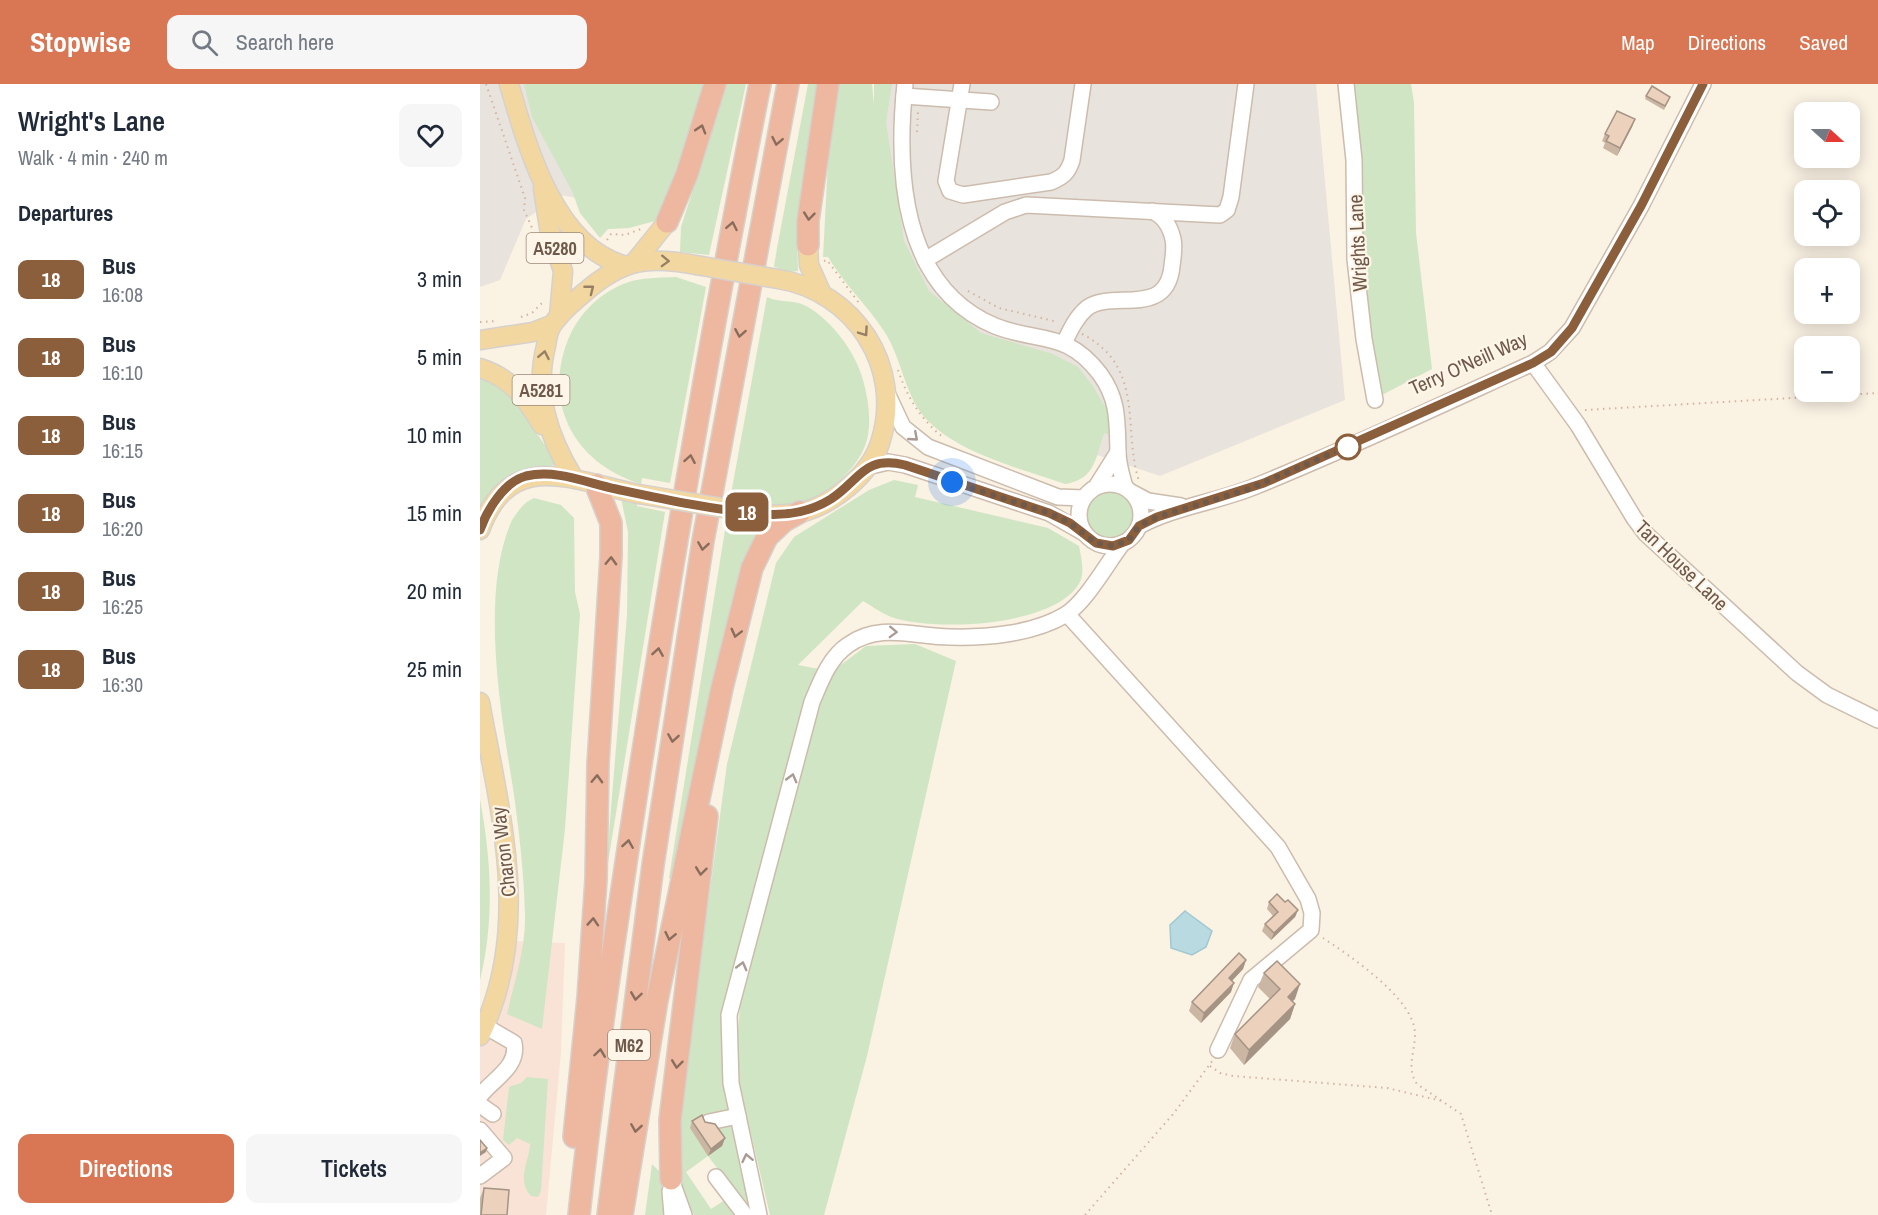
<!DOCTYPE html>
<meta charset="utf-8">
<style>
:root{--surface:#fff;--page:#f6f6f7;--text:#1f2937;--muted:#747a83;--accent:#d97653}
body{margin:0;font-family:"Archivo Narrow",sans-serif;background:var(--page);color:var(--text);height:100vh;display:flex;flex-direction:column;font-size:22px;white-space:nowrap}
*{box-sizing:border-box;margin:0}
p{font-size:20px;color:var(--muted)}
.icon{flex:none;width:33px;height:33px;fill:none;stroke:currentColor;stroke-width:2;stroke-linecap:round;stroke-linejoin:round}
.map{position:relative;flex:1;overflow:hidden}
.details{display:flex;flex-direction:column;background:var(--surface);width:480px}
.details>*{flex:none}
.badge{padding:0 12px;border-radius:9px;font-size:21px;line-height:39px}
.needle{width:39px;rotate:111deg}
.tools{position:absolute;left:1314px;top:18px;display:grid;gap:12px}
.tools a{display:grid;place-items:center;width:66px;height:66px;border-radius:12px;background:var(--surface);box-shadow:0 3px 15px #0003;font-size:30px}
.you{position:absolute;width:30px;height:30px;margin:-15px;border:4px solid #fff;border-radius:50%;background:#1a73e8;box-shadow:0 0 0 9px #1a73e833}
.map>.badge{position:absolute;translate:-50% -50%;box-shadow:0 0 0 3px #fff}
h2{padding:0 18px;font-size:22px;line-height:54px}
.round{display:grid;place-items:center;flex:none;width:63px;height:63px;border-radius:12px;background:var(--page)}
.overview{display:flex;align-items:center;justify-content:space-between;height:102px;padding:0 18px}
h1{font-size:28px;font-weight:600;line-height:45px}
.primary-button{display:flex;gap:12px;margin-top:auto;padding:12px 18px}
.primary-button a{flex:1;height:69px;border-radius:12px;background:var(--accent);color:#fff;font-size:24px;font-weight:600;line-height:69px;text-align:center}
.primary-button a+a{background:var(--page);color:var(--text)}
ul{padding:0;list-style:none}
li{display:flex;align-items:center;gap:18px;height:78px;padding:0 18px}
li div{flex:1}
li b{display:block;font-size:22px}
li em{font-style:normal}
li .badge{min-width:66px;font-weight:700;text-align:center}
header{display:flex;align-items:center;gap:36px;box-sizing:border-box;height:84px;padding:0 30px;background:var(--accent);color:#fff}
header strong{font-size:28px}
nav{display:flex;gap:33px;margin-inline-start:auto;font-size:21px}
.search{width:420px;height:54px;background:var(--page);display:flex;align-items:center;gap:15px;box-sizing:border-box;padding:0 21px;border-radius:12px;color:var(--muted);font-size:22px}
main{display:flex;flex:1;min-height:0}
.map>svg:first-child{display:block}
.commercial{fill:#f9e3d7}
.industrial{fill:#e9e3dd}
.green{fill:#d0e5c3}
.water{fill:#b9dae1;stroke:#a1c8d2;stroke-width:1.5}
.lines{fill:none;stroke-linecap:round;stroke-linejoin:round}
.minor-casing{stroke:#ccbcad;stroke-width:18}
.major-casing{stroke:#d7d1cd;stroke-width:21}
.highway-casing{stroke:#d7d1cd;stroke-width:24}
.path{stroke:#d1b5a1;stroke-width:2;stroke-dasharray:1.5 4.5;stroke-linecap:butt}
.minor{stroke:#fff;stroke-width:15}
.major{stroke:#f3d7a1;stroke-width:18}
.highway{stroke:#eeb79f;stroke-width:21}
.major-bridge-casing{stroke:#d7d1cd;stroke-width:21;stroke-linecap:butt}
.major-bridge{stroke:#f3d7a1;stroke-width:18}
.wall{fill:#cbb5a3}
.shaded-wall{fill:#a59384}
.building{fill:#ecd2bd;stroke:#a59384;stroke-width:1.5}
.oneway{stroke:#886c5c}
.oneway2{stroke:#977f65}
.oneway3{stroke:#a99b93}
.line-casing{stroke:#fff;stroke-width:14}
.line{stroke:#8b5e3c;stroke-width:9}
.walk{stroke:#6f594b;stroke-width:6;stroke-dasharray:0 10.8}
.stop-dot{fill:#fff;stroke:#8b5e3c;stroke-width:3}
.labels{text-anchor:middle;dominant-baseline:central;stroke-width:4.5;stroke-linejoin:round;paint-order:stroke}
.shield{fill:#fdf6e8;stroke:#9a887a;stroke-width:1.5}
.shield-label{font-size:18px;font-weight:bold;fill:#6f594b}
.street-label{font-size:20px;fill:#6f594b;stroke:#fdf6e8}
</style>
<header>
<strong>Stopwise</strong>
<div class="search"><svg class="icon" aria-label="search" viewBox="0 0 24 24"><circle cx="10" cy="10" r="6"/><path d="M15 15l6 6"/></svg>Search here</div>
<nav><a>Map</a><a>Directions</a><a>Saved</a></nav>
</header>
<main>
<section class="details">
<div class="overview"><div><h1>Wright's Lane</h1><p>Walk · 4 min · 240 m</p></div><a class="round"><svg class="icon" aria-label="heart" viewBox="0 0 24 24"><path d="M12 20l-8-8c-3-5 5-10 8-4 3-6 11-1 8 4z"/></svg></a></div>
<h2>Departures</h2>
<ul>
<li><span class="badge" style="background:#8b5e3c;color:#fff">18</span><div><b>Bus</b><p>16:08</p></div><em>3 min</em></li>
<li><span class="badge" style="background:#8b5e3c;color:#fff">18</span><div><b>Bus</b><p>16:10</p></div><em>5 min</em></li>
<li><span class="badge" style="background:#8b5e3c;color:#fff">18</span><div><b>Bus</b><p>16:15</p></div><em>10 min</em></li>
<li><span class="badge" style="background:#8b5e3c;color:#fff">18</span><div><b>Bus</b><p>16:20</p></div><em>15 min</em></li>
<li><span class="badge" style="background:#8b5e3c;color:#fff">18</span><div><b>Bus</b><p>16:25</p></div><em>20 min</em></li>
<li><span class="badge" style="background:#8b5e3c;color:#fff">18</span><div><b>Bus</b><p>16:30</p></div><em>25 min</em></li>
</ul>
<div class="primary-button"><a>Directions</a><a>Tickets</a></div>
</section>
<div class="map">
<svg width="1398" height="1131" viewBox="0 0 1398 1131">
<rect width="100%" height="100%" fill="#faf2e3"/>
<!-- commercial -->
<polygon class="commercial" points="33,857 85,859 81,968 66,1131 0,1131 0,957"/>
<!-- industrial -->
<g class="industrial">
<polygon points="0,0 196,0 109,116 80,111 46,135 20,196 0,203"/>
<polygon points="394,0 836,0 865,316 680,392 515,337 400,153"/>
</g>
<!-- green -->
<g class="green">
<polygon points="44,0 227,0 204,82 175,137 149,144 128,145 120,154 100,129 92,107 52,33"/>
<polygon points="247,0 266,0 229,171 200,168 201,143"/>
<polygon points="328,0 341,0 317,148 318,187 299,189 299,184 294,183 297,164"/>
<path d="M359 0H392L394 21V0H412L406 38 424 157 449 207 501 249 573 270 598 283 613 302 627 326 633 351 624 349C615 376 615 395 585 400 540 384 467 367 439 326 423 301 420 271 404 247 387 221 364 200 348 173H343L348 78Z"/>
<polygon points="869,0 931,0 934,19 936,149 952,285 898,313 881,175"/>
<path d="M196 193 226 203 190 399 162 394 161 400C93 379 61 317 90 251 101 228 121 208 146 199 162 193 179 194 196 193Z"/>
<path d="M287 213C298 219 314 215 326 222 352 236 376 269 383 296 388 314 391 333 388 351 382 386 340 418 306 423 296 424 284 423 274 423L275 414 251 410Z"/>
<path d="M0 293 29 310 79 381C35 384 25 387 0 424Z"/>
<path d="M414 396 438 401 435 413 568 444 599 462C601 473 605 487 600 498 576 543 453 548 411 533 401 529 392 522 383 517L318 581 339 585 253 885 245 944 250 1027 229 1043 253 1037 273 1125 269 1126 228 1072 206 1088 231 1125 245 1116 261 1131H214L196 1096 200 1029 247 680 296 479 314 453 389 406Z"/>
<circle cx="630" cy="431" r="23"/>
<path d="M54 414 81 421 94 434 95 508 100 530 85 745 62 945 27 930C34 899 46 863 45 831 44 789 39 746 33 704 20 625 0 508 32 436 39 426 43 419 54 414Z"/>
<polygon points="141,414 157,418 157,422 185,428 125,797 147,531 148,448"/>
<polygon points="246,440 283,443 196,795 189,794"/>
<polygon points="435,560 476,577 387,972 344,1131 290,1131 260,1004 257,957 261,912 339,623 354,586 386,562"/>
<path d="M0 715C11 776 15 834 0 896Z"/>
<path d="M47 993 68 995 61 1107 58 1113 51 1112C36 1096 49 1078 50 1060L37 1054 29 1061 23 1056 29 1003 41 999Z"/>
<polygon points="172,1080 183,1091 188,1131 165,1131"/>
</g>
<!-- water -->
<polygon class="water" points="705,827 732,847 726,863 712,871 691,864 690,841"/>
<g class="lines">
<defs>
<g id="minor">
<path d="M425 0C416 87 421 203 515 242 558 259 587 246 620 290 639 316 637 338 638 368 638 380 642 392 645 403"/>
<path d="M482 0 466 97 470 107 483 111 571 98C583 93 588 89 592 76L603 0"/>
<polyline points="866,0 874,76 875,175 884,255 895,316"/>
<polyline points="424,12 511,18"/>
<polyline points="445,176 525,128 546,121 740,131 747,126 751,113 766,0"/>
<path d="M584 259C590 247 596 233 607 224 632 205 687 235 692 182 693 173 695 164 693 155 690 142 684 132 672 127"/>
<polyline points="1053,279 1098,341 1154,434 1166,450 1317,589 1347,611 1398,636"/>
<polyline points="407,309 423,343 448,363 578,413 604,414"/>
<polyline points="387,383 408,378 425,381 569,429 604,449"/>
<circle cx="630" cy="431" r="31"/>
<polyline points="616,403 638,368"/>
<polyline points="653,409 668,417 701,422"/>
<path d="M659 442C696 422 738 418 776 402 870 364 961 321 1053 279L1070 268 1092 244 1161 122 1223 0"/>
<polyline points="587,530 798,763 828,815 832,829 831,846 771,896 738,966"/>
<path d="M0 1012C13 995 39 983 34 959L5 942"/>
<polyline points="0,1021 13,1030"/>
<polyline points="229,1038 258,1032"/>
<polyline points="0,1046 24,1074 0,1092"/>
<polyline points="236,1093 265,1131"/>
<polyline points="191,1095 204,1131"/>
<polyline points="190,1107 192,1131"/>
<path d="M279 1131 251 999 249 931 332 618C341 597 349 574 368 561 400 538 434 553 470 553 506 554 553 550 585 531 606 518 626 481 642 460"/>
</g>
<g id="major">
<path d="M29 0C47 62 74 161 143 181"/>
<polyline points="63,105 69,144 83,187 79,232"/>
<polyline points="328,161 329,181 341,208"/>
<polyline points="154,179 187,138"/>
<polyline points="0,256 53,248 71,241"/>
<path d="M0 284C31 294 46 314 62 341"/>
<path d="M93 393C68 352 54 309 66 262 67 255 68 246 73 240 81 228 94 217 105 208 143 175 168 172 216 181"/>
<path d="M273 429C288 431 304 431 319 429 351 422 390 391 400 359 425 283 374 207 298 195"/>
<path d="M0 446C31 362 95 398 159 410"/>
<path d="M0 618C20 729 53 844 0 952"/>
</g>
<g id="highway">
<polyline points="187,138 207,90 235,0"/>
<polyline points="328,161 328,137 348,0"/>
<polyline points="94,1053 108,914 116,795 118,680 131,472 131,439 116,401"/>
<polyline points="191,1095 190,1036 227,732"/>
<path d="M99 1131C115 980 138 830 161 680 196 453 235 226 280 0"/>
<polyline points="128,1131 173,781 223,457 308,0"/>
<polyline points="142,1131 177,916 242,604 272,484 287,453 304,437 320,428"/>
</g>
</defs>
<!-- minor casing -->
<use href="#minor" class="minor-casing"/>
<!-- major casing -->
<use href="#major" class="major-casing"/>
<!-- highway casing -->
<use href="#highway" class="highway-casing"/>
<!-- path -->
<g class="path">
<polyline points="6,0 45,114 44,126 53,146"/>
<polyline points="437,48 438,27"/>
<polyline points="127,156 131,150 145,151 161,145"/>
<polyline points="344,177 347,176 379,219"/>
<polyline points="488,207 519,224 578,238"/>
<polyline points="41,233 52,229 65,216"/>
<polyline points="0,238 18,237"/>
<path d="M602 250C666 283 642 345 659 397"/>
<path d="M418 286C427 313 441 336 464 354"/>
<polyline points="1105,326 1398,309"/>
<path d="M843 854C870 872 935 915 935 950 935 968 926 984 937 1000L981 1030 1012 1131"/>
<polyline points="730,982 740,989 753,992 907,1004 962,1017"/>
<polyline points="605,1131 694,1029 733,976"/>
</g>
<!-- minor -->
<use href="#minor" class="minor"/>
<!-- major -->
<use href="#major" class="major"/>
<!-- highway -->
<use href="#highway" class="highway"/>
<defs>
<g id="major-bridge">
<polyline points="216,181 298,195"/>
<polyline points="159,410 273,429"/>
</g>
</defs>
<!-- major-bridge casing -->
<use href="#major-bridge" class="major-bridge-casing"/>
<!-- major-bridge -->
<use href="#major-bridge" class="major-bridge"/>
</g>
<!-- wall -->
<g class="wall">
<polygon points="1166,12 1189,16 1184,26 1165,15"/>
<polygon points="1155,35 1152,43 1137,72 1123,64 1125,59 1122,57 1125,50"/>
<polygon points="789,818 805,818 818,826 815,833 791,856 782,847 785,840 793,832 787,825"/>
<polygon points="766,876 763,885 752,897 751,908 721,939 709,927 712,918"/>
<polygon points="784,889 815,915 812,917 815,920 810,935 764,981 750,964 755,950 790,915 778,903"/>
<polygon points="212,1037 225,1038 245,1054 242,1062 228,1072 210,1044"/>
<polygon points="4,1104 27,1131 0,1131 0,1114"/>
</g>
<!-- shaded-wall -->
<g class="shaded-wall">
<polygon points="1155,35 1152,43 1137,72 1140,64"/>
<polygon points="818,826 815,833 791,856 794,849"/>
<polygon points="766,876 763,885 746,903 749,894"/>
<polygon points="754,899 751,908 721,939 724,929"/>
<polygon points="820,900 815,915 803,927 808,913"/>
<polygon points="815,920 810,935 764,981 769,966"/>
<polygon points="245,1054 242,1062 228,1072 231,1065"/>
<polygon points="7,1064 6,1068 0,1072 0,1069"/>
</g>
<!-- building -->
<g class="building">
<polygon points="1172,2 1190,13 1185,22 1166,12"/>
<polygon points="1137,27 1155,35 1140,64 1126,57 1129,52 1125,50"/>
<polygon points="797,810 805,818 808,816 818,826 794,849 785,840 798,828 789,818"/>
<polygon points="759,869 766,876 749,894 754,899 724,929 712,918"/>
<polygon points="797,877 820,900 808,913 815,920 769,966 755,950 800,905 784,889"/>
<polygon points="222,1031 225,1038 235,1040 245,1054 231,1065 212,1037"/>
<polygon points="0,1056 7,1064 0,1069"/>
<polygon points="4,1104 29,1106 27,1131 1,1131"/>
</g>
<!-- one-way arrows -->
<defs><path id="oneway-chevron" d="M-2-3.5L2.5 0L-2 3.5" fill="none" stroke-width="1.6" stroke-linecap="round" stroke-linejoin="round" transform="scale(1.5)"/></defs>
<g class="oneway">
<use href="#oneway-chevron" transform="translate(221 45) rotate(-73)"/>
<use href="#oneway-chevron" transform="translate(297 57) rotate(101)"/>
<use href="#oneway-chevron" transform="translate(329 132) rotate(96)"/>
<use href="#oneway-chevron" transform="translate(252 142) rotate(-79)"/>
<use href="#oneway-chevron" transform="translate(260 249) rotate(100)"/>
<use href="#oneway-chevron" transform="translate(210 375) rotate(-80)"/>
<use href="#oneway-chevron" transform="translate(223 462) rotate(99)"/>
<use href="#oneway-chevron" transform="translate(131 477) rotate(-88)"/>
<use href="#oneway-chevron" transform="translate(256 549) rotate(104)"/>
<use href="#oneway-chevron" transform="translate(178 568) rotate(-81)"/>
<use href="#oneway-chevron" transform="translate(193 654) rotate(99)"/>
<use href="#oneway-chevron" transform="translate(117 695) rotate(-88)"/>
<use href="#oneway-chevron" transform="translate(148 760) rotate(-81)"/>
<use href="#oneway-chevron" transform="translate(221 787) rotate(97)"/>
<use href="#oneway-chevron" transform="translate(113 838) rotate(-86)"/>
<use href="#oneway-chevron" transform="translate(190 852) rotate(102)"/>
<use href="#oneway-chevron" transform="translate(156 912) rotate(98)"/>
<use href="#oneway-chevron" transform="translate(120 969) rotate(-82)"/>
<use href="#oneway-chevron" transform="translate(197 980) rotate(97)"/>
<use href="#oneway-chevron" transform="translate(156 1044) rotate(99)"/>
</g>
<g class="oneway2">
<use href="#oneway-chevron" transform="translate(185 177) rotate(2)"/>
<use href="#oneway-chevron" transform="translate(110 205) rotate(-38)"/>
<use href="#oneway-chevron" transform="translate(384 248) rotate(55)"/>
<use href="#oneway-chevron" transform="translate(64 271) rotate(-79)"/>
</g>
<g class="oneway3">
<use href="#oneway-chevron" transform="translate(434 353) rotate(41)"/>
<use href="#oneway-chevron" transform="translate(413 548) rotate(2)"/>
<use href="#oneway-chevron" transform="translate(312 694) rotate(-75)"/>
<use href="#oneway-chevron" transform="translate(262 882) rotate(-75)"/>
<use href="#oneway-chevron" transform="translate(267 1074) rotate(-102)"/>
</g>
<g class="lines">
<defs>
<path id="line" d="M0 446C7 426 24 398 46 392 77 385 107 399 136 405 183 415 233 426 281 430 305 432 330 428 351 415 380 396 384 371 425 381L569 429 590 439 616 459 633 462 649 456 659 442 677 433 784 399 1053 279 1071 268 1092 244 1161 122 1223 0"/>
</defs>
<!-- line casing -->
<use href="#line" class="line-casing"/>
<!-- line -->
<use href="#line" class="line"/>
<!-- walk -->
<polyline class="walk" points="472,398 569,429 590,439 616,459 633,462 649,456 659,442 677,433 766,406 874,360 868,363"/>
</g>
<!-- markers -->
<circle class="stop-dot" cx="868" cy="363" r="12"/>
<g class="labels">
<!-- shield labels -->
<g class="shield">
<rect x="46.5" y="149" width="57" height="30" rx="4.5"/>
<rect x="32.5" y="291" width="57" height="30" rx="4.5"/>
<rect x="128" y="946" width="42" height="30" rx="4.5"/>
</g>
<g class="shield-label">
<text x="75" y="164">A5280</text>
<text x="61" y="306">A5281</text>
<text x="149" y="961">M62</text>
</g>
<!-- street labels -->
<g class="street-label">
<text transform="translate(877 159) rotate(-93)">Wrights Lane</text>
<text transform="translate(988 279) rotate(-24)">Terry O'Neill Way</text>
<text transform="translate(1202 481) rotate(44)">Tan House Lane</text>
<text transform="translate(23 768) rotate(-97)">Charon Way</text>
</g>
</g>
</svg>
<div class="tools">
<a><svg class="needle" viewBox="-14 -14 28 28"><path d="M0-13l5 13h-10z" fill="#e53935"/><path d="M0 13l5-13h-10z" fill="#747a83"/></svg></a>
<a><svg class="icon" aria-label="locate" viewBox="0 0 24 24"><circle cx="12" cy="12" r="6"/><path d="M12 2v4M12 18v4M2 12h4M18 12h4"/></svg></a>
<a>+</a>
<a>−</a>
</div>
<div class="you" style="left:472px;top:398px"></div>
<b class="badge" style="left:267px;top:428px;background:#8b5e3c;color:#fff">18</b>
</div>
</main>
